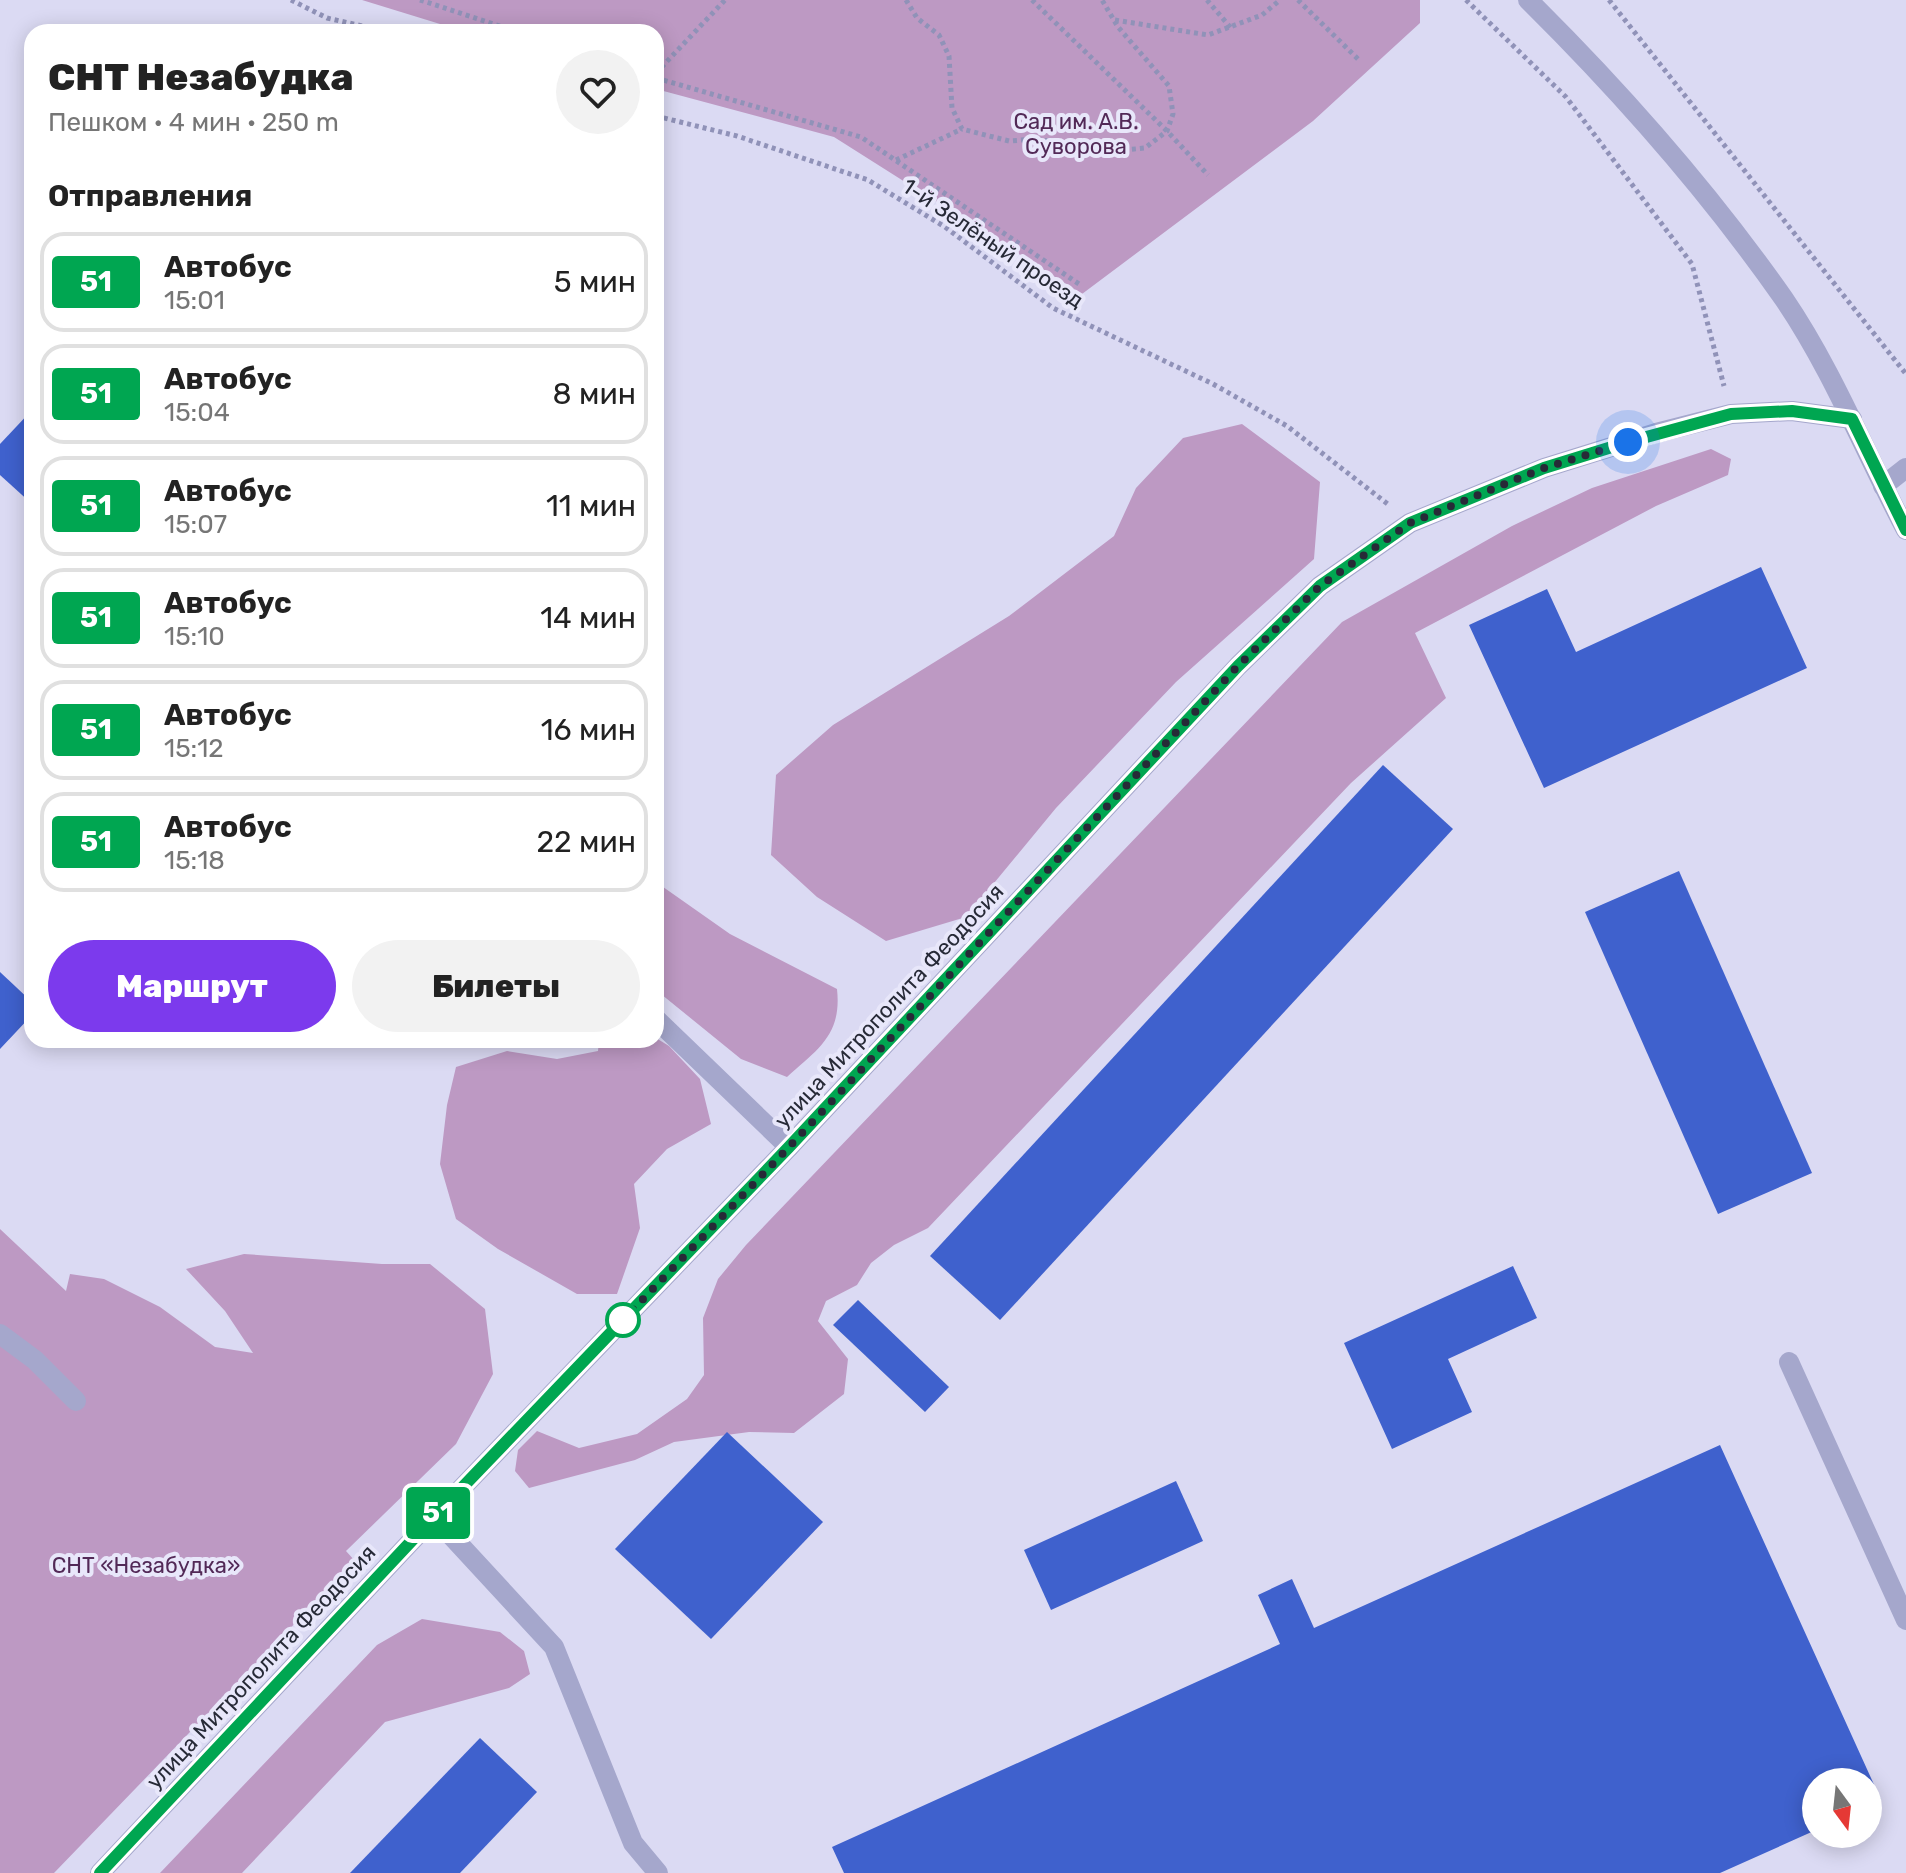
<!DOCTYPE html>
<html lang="ru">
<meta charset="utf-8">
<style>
:root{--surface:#fff;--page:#f2f2f2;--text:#222;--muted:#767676;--line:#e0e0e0;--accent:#7c3aed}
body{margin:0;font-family:Rubik,sans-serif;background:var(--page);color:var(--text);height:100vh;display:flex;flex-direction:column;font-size:30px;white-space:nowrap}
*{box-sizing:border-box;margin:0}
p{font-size:26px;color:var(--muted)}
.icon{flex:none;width:44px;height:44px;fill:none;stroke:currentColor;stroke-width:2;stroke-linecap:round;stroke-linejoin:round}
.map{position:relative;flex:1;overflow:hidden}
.panel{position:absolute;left:24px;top:24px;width:640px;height:1024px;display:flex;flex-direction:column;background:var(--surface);border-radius:24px;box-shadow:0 4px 20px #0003}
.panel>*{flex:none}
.badge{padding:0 16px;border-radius:6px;font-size:28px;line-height:52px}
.needle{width:52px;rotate:165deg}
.fabs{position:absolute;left:1802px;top:1768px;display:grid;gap:16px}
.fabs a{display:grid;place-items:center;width:80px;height:80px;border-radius:50%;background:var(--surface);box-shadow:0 4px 20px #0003;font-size:40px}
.you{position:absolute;width:40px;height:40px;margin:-20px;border:6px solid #fff;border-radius:50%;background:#1a73e8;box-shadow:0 0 0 12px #1a73e833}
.map>.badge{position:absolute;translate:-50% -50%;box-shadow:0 0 0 4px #fff}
h2{padding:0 24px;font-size:30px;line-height:72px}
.round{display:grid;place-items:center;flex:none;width:84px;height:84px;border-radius:42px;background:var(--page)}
.head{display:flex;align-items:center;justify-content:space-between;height:136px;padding:0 24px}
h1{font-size:38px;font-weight:800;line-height:60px}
.action{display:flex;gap:16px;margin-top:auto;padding:16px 24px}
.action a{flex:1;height:92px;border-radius:48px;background:var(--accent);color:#fff;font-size:32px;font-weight:800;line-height:92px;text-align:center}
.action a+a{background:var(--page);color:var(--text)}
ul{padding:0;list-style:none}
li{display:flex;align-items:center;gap:24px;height:100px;margin:0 16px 12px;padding:0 8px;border:4px solid var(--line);border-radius:24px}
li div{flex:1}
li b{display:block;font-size:30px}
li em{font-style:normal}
li .badge{min-width:88px;font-weight:700;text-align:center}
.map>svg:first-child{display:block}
.green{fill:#bd99c3}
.building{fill:#3f61cd}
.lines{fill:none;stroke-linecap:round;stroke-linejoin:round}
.path{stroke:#9092b8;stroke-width:5;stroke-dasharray:4 4;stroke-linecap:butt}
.minor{stroke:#a5a7cc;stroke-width:20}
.line-casing{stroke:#fff;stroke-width:18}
.line{stroke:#00a651;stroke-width:12}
.walk{stroke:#272a37;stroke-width:8;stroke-dasharray:0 14.4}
.stop-dot{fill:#fff;stroke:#00a651;stroke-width:4}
.labels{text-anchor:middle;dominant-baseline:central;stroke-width:8;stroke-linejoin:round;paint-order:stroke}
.park-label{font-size:22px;fill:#522957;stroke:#e8e7fa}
.street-label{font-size:22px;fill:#272a37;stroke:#e8e7fa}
</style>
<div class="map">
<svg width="1906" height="1873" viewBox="0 0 1906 1873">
<rect width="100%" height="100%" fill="#dbdaf3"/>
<!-- green -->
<g class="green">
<polygon points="362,0 1420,0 1420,23 1313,121 1082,294 834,137 656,89 656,32 466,32"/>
<polygon points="1242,424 1320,482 1314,559 1176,682 1056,808 966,917 886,941 817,897 771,855 776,775 833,725 1009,616 1114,536 1136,488 1183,438"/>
<polygon points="1711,449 1731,459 1728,475 1656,506 1415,633 1446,698 1351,783 928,1228 894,1245 871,1263 857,1285 826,1301 818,1321 848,1359 844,1394 794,1433 749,1432 674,1442 635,1460 529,1488 515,1471 518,1450 537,1431 579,1448 637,1434 687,1399 704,1375 703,1318 718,1279 746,1245 1342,622 1512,526 1592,488"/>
<path d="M656 882 730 934 837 989C842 1035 818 1049 787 1077L741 1059 656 990Z"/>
<polygon points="656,1038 669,1046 700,1079 711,1124 667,1149 634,1184 640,1228 617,1294 577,1294 498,1249 456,1219 440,1164 447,1105 456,1067 507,1051 557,1059 598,1051 599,1040"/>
<polygon points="0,1229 66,1291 70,1274 104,1279 160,1307 215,1347 253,1353 225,1311 186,1269 244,1254 382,1264 430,1264 485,1309 493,1374 456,1444 346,1551 355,1561 54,1873 0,1873"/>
<polygon points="422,1619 500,1632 524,1651 530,1674 509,1688 385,1722 242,1873 160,1873 377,1645"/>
</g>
<!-- building -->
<g class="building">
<polygon points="32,410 32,504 0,475 0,444"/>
<polygon points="1761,567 1807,668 1544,788 1469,625 1547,589 1576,652"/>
<polygon points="1383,765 1453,829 1000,1320 930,1256"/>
<polygon points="1679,871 1812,1173 1718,1214 1585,912"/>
<polygon points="0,972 32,1002 32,1015 0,1049"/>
<polygon points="1513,1266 1537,1318 1448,1359 1472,1412 1392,1449 1344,1343"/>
<polygon points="858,1300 949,1387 925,1412 833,1325"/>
<polygon points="727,1432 823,1522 711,1639 615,1549"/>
<polygon points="1720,1445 1881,1800 1868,1806 1868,1782 1816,1782 1816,1830 1720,1873 844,1873 832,1847 1280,1644 1258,1595 1292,1579 1314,1628"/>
<polygon points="1176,1481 1203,1541 1051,1610 1024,1550"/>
<polygon points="480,1738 537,1792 460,1873 350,1873"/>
</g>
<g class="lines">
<!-- path -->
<g class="path">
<polyline points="291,0 327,18 389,32"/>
<polyline points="420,0 518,32"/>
<polyline points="906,0 917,18 939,35 949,56 952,108 962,129 1009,141 1036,139 1114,151 1145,148 1167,131 1173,114 1169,86 1118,27 1102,0"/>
<polyline points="1032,0 1167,131 1208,175"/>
<polyline points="1207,0 1231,28"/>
<polyline points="1298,0 1360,61"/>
<polyline points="1466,0 1566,97 1692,264 1724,386"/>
<polyline points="1609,0 1906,374"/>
<polyline points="1115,20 1208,35 1262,15 1280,0"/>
<polyline points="656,73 725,0"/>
<polyline points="656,78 861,137 1082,286"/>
<polyline points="656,116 737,136 868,180 945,227 1053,308 1213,384 1287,426 1389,505"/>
<polyline points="896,160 962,129"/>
</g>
<!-- minor -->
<g class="minor">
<path d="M1528 0C1621 92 1709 192 1784 299 1833 371 1865 453 1906 530"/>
<polyline points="1883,486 1906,468"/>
<polyline points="656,1019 789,1147"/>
<polyline points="0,1334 35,1360 76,1401"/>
<polyline points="1789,1362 1906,1620"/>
<polyline points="434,1517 554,1647 633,1843 658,1873"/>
<polyline points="100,1873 434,1517 789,1147 1238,666 1320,586 1410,523 1544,468 1656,433 1731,414 1792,411 1852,419"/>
</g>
</g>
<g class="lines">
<defs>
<polyline id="line" points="100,1873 434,1517 789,1147 1238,666 1320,586 1410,523 1544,468 1628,442 1731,414 1792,411 1852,419 1906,530"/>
</defs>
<!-- line casing -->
<use href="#line" class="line-casing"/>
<!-- line -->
<use href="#line" class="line"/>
<!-- walk -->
<polyline class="walk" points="623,1320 789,1147 1238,666 1320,586 1410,523 1544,468 1628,442"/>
</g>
<!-- markers -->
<circle class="stop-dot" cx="623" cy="1320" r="16"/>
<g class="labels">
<!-- park labels -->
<g class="park-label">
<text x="1076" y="121">Сад им. А.В.<tspan x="1076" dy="25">Суворова</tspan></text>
<text x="146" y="1565">СНТ «Незабудка»</text>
</g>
<!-- street labels -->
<g class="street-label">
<text transform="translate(993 243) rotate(34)">1-й Зелёный проезд</text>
<text transform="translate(889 1006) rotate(-47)">улица Митрополита Феодосия</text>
<text transform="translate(261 1667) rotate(-47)">улица Митрополита Феодосия</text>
</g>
</g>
</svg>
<div class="fabs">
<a><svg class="needle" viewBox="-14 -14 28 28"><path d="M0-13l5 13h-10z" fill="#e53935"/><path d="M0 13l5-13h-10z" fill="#767676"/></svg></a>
</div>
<div class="you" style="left:1628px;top:442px"></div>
<b class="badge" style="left:438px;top:1513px;background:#00a651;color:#fff">51</b>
<section class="panel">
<div class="head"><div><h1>СНТ Незабудка</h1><p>Пешком · 4 мин · 250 m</p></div><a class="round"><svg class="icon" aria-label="heart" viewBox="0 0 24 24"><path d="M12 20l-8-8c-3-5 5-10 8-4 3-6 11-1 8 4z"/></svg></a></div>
<h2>Отправления</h2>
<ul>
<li><span class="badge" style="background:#00a651;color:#fff">51</span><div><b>Автобус</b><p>15:01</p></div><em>5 мин</em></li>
<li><span class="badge" style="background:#00a651;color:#fff">51</span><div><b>Автобус</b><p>15:04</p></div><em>8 мин</em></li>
<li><span class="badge" style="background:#00a651;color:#fff">51</span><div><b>Автобус</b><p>15:07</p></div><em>11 мин</em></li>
<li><span class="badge" style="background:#00a651;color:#fff">51</span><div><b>Автобус</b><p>15:10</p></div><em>14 мин</em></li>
<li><span class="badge" style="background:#00a651;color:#fff">51</span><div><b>Автобус</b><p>15:12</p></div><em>16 мин</em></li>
<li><span class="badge" style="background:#00a651;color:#fff">51</span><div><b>Автобус</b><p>15:18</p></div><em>22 мин</em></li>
</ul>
<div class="action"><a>Маршрут</a><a>Билеты</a></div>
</section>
</div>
